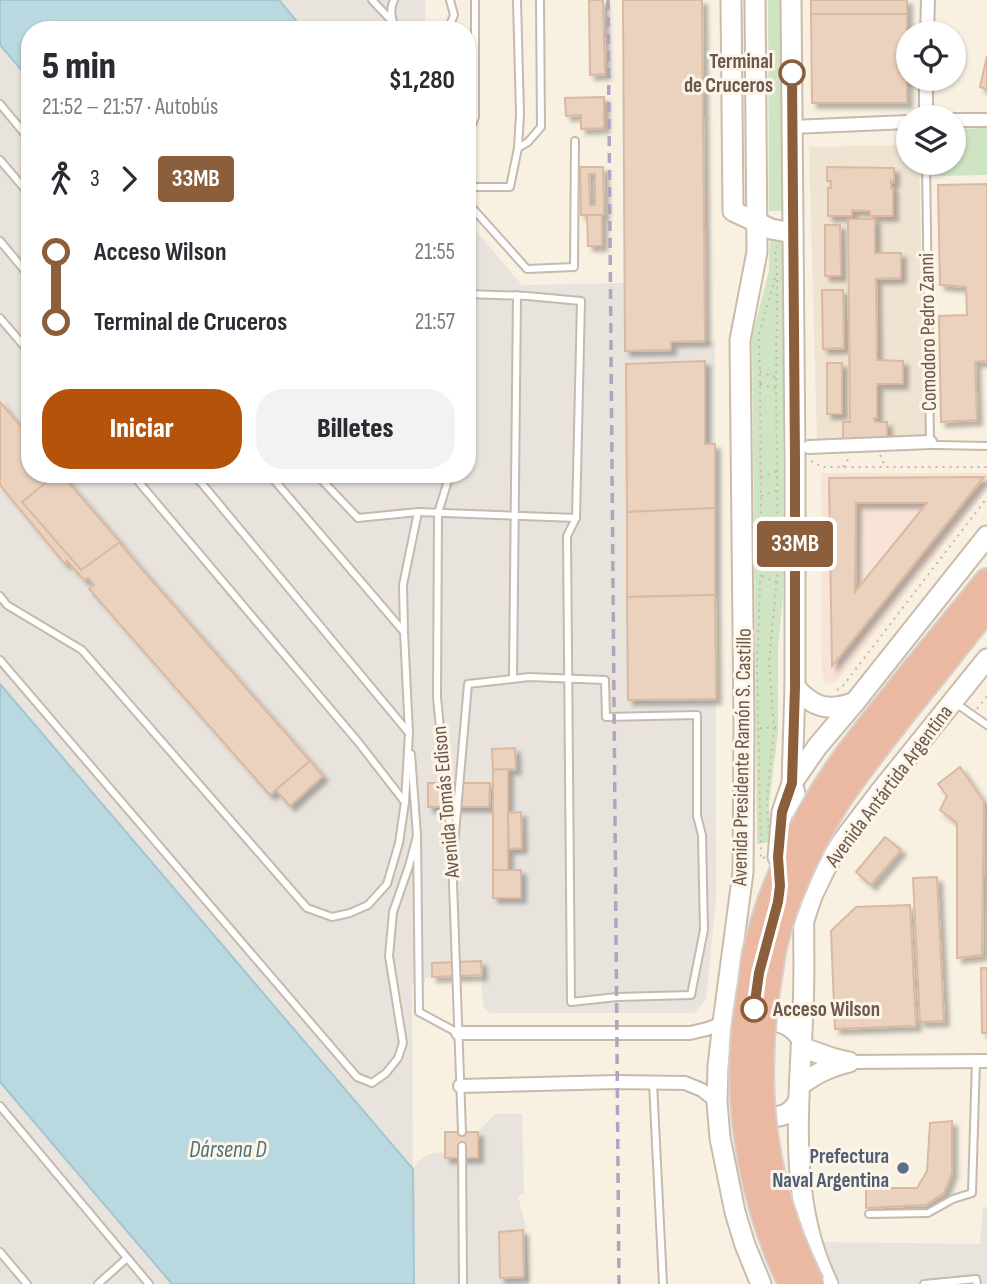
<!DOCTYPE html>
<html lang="es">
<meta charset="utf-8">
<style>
:root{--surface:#fff;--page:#f2f2f3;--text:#2b2b33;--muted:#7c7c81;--accent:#b45309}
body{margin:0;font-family:"Sofia Sans Condensed",sans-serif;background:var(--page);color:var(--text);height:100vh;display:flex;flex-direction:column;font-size:26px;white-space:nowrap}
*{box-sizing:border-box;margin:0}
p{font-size:23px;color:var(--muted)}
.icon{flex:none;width:38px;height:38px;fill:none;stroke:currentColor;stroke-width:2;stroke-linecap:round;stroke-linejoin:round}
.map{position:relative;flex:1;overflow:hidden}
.side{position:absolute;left:21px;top:21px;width:455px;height:462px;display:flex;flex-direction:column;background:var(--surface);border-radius:28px;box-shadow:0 2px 5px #0004}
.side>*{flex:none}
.badge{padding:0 14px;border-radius:5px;font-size:24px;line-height:46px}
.controls{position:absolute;left:896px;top:21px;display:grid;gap:14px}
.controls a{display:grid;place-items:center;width:70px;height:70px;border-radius:50%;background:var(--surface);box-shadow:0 2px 5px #0004;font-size:35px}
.map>.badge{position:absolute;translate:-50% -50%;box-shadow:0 0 0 4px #fff}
.legs{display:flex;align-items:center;gap:10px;height:77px;padding:0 21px;font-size:23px}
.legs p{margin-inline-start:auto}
.headline{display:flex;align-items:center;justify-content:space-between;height:119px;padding:0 21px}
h1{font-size:38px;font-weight:800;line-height:52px}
.primary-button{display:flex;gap:14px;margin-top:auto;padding:14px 21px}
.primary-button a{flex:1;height:80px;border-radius:28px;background:var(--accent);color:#fff;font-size:28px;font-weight:800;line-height:80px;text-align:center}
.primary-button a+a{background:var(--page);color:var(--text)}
ul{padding:0 21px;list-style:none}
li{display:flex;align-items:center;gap:24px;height:70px;font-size:26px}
li i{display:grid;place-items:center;width:10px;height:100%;margin:0 9px;background:currentColor}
li i::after{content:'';width:18px;height:18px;margin:-9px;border:5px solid;border-radius:50%;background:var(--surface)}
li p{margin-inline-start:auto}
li:first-child i{background:linear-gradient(#0000 50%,currentColor 0)}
li:last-child i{background:linear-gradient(currentColor 50%,#0000 0)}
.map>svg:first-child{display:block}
.residential{fill:#efe3d2}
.commercial{fill:#f7e3d7}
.industrial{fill:#e8e3dd}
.green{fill:#cfe4c3}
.water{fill:#bad8df;stroke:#a2c6cf;stroke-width:2}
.building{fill:#ead2be;stroke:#dab9a0;stroke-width:2;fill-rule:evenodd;filter:url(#shadow)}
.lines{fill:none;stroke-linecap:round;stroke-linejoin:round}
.lane-casing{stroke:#c7b9ab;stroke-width:10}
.street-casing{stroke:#c7b9ab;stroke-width:16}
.secondary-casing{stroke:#ccbbab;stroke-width:23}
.highway-casing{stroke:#d6d1cd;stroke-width:28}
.path{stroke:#ceb5a2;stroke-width:2;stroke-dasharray:2 5;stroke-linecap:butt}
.lane{stroke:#fff;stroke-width:6}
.street{stroke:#fff;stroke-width:12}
.secondary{stroke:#fff;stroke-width:19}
.highway{stroke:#ebb8a1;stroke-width:24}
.rail{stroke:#b4a3bf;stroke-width:3.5;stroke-dasharray:10 7;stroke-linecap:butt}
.highway-bridge-casing{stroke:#d6d1cd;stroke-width:28;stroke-linecap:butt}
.highway-bridge{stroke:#ebb8a1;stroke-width:24}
.line-1-casing{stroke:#fff;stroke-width:16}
.line-1{stroke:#8b5e3c;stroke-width:10}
.stop-1-dot{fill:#fff;stroke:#8b5e3c;stroke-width:3.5}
.service-dot{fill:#5c6f8a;stroke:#fcf5e8;stroke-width:2.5}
.labels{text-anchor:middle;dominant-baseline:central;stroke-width:6;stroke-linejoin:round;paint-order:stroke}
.stop-label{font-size:21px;font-weight:bold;fill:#6c594c;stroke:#fcf5e8;text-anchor:end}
.street-label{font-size:21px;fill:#6c594c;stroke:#fcf5e8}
.service-label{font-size:21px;font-weight:bold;fill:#4e5e75;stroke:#fcf5e8;text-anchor:end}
.water-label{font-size:23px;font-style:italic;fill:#49727d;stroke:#fcf5e8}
</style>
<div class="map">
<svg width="987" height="1284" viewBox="0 0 987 1284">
<defs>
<filter id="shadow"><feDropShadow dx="5" dy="5" stdDeviation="2" flood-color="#0004"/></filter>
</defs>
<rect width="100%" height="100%" fill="#f8f1e2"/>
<!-- residential -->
<polygon class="residential" points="908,145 908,163 919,163 926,438 817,441 809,147"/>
<!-- commercial -->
<polygon class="commercial" points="821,473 987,473 987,490 838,680 829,684 825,683 822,675"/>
<!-- industrial -->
<g class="industrial">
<polygon points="279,0 425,0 425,30 304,30"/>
<polygon points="0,45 30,80 30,474 366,474 371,480 377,481 386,474 467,474 467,220 522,285 624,283 625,351 671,350 671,342 715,341 716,900 706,1000 694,1013 490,1013 483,1006 481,975 426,978 425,983 412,984 413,1167 423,1157 433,1153 445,1152 445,1145 462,1146 478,1132 495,1114 522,1114 524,1194 518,1196 526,1228 529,1284 414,1284 413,1169 0,684"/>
<polygon points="0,1082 172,1284 0,1284"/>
<polygon points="983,1207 987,1207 987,1284 841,1284 827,1258 823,1242 980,1244"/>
</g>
<!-- green -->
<g class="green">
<polygon points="768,0 781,0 783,211 769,211"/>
<polygon points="987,128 987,175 931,176 931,163 954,163 954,129"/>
<polygon points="770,237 783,239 783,597 778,648 778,732 769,805 771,842 757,844 752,336 769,271"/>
</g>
<!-- water -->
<g class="water">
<polygon points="0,0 279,0 304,30 30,30 30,80 0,45"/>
<polygon points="0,684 413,1169 414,1284 172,1284 0,1082"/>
</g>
<!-- building -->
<g class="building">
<polygon points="589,0 603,0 605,74 590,75"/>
<polygon points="623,0 702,0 705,341 671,342 671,350 625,351"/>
<rect x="811" y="0" width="96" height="14"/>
<polygon points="811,14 907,14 907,103 812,103"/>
<polygon points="987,56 987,89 980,87"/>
<polygon points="604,97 604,128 581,129 581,115 566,116 565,98"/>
<path d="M580 167H603L604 215H581ZM589 174H595V205H590Z"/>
<polygon points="827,167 894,168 894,182 891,181 891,188 893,188 893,216 870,216 870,211 852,210 852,216 828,216 828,188 831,188 831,181 827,181"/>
<polygon points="987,184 987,361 975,362 977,420 941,422 939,316 967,315 966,287 940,285 938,185"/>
<polygon points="587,215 602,215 602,246 588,246"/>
<polygon points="848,219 875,219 875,253 901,253 901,278 876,279 877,360 903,361 903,384 877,384 877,418 874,418 875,422 887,422 887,439 843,439 843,422 850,422"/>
<polygon points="825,225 840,225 841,276 825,276"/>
<polygon points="822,290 843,290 844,348 823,349"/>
<polygon points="705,361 705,444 715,444 715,508 627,512 626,364"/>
<rect x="827" y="363" width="15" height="51"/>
<polygon points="0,402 30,437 30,474 61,474 141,568 310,761 270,795 89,589 94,585 88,578 84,580 67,561 65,564 0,485"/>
<polygon points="57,474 61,474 120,542 81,570 22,502"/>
<path d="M984 477 832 666 829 478ZM856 503H927L855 592Z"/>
<polygon points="715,508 715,595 627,597 627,512"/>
<polygon points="715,595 716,699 628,700 627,597"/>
<polygon points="515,748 516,769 493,770 492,749"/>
<polygon points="310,761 323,776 290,806 276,790"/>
<polygon points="960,767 984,802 982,955 957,958 957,823 940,810 947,796 938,784"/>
<polygon points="508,769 508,870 493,870 493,770"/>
<polygon points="428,783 490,783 489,807 428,807"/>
<polygon points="521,812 522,848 509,849 508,813"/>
<polygon points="885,837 901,850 871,885 856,872"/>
<rect x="493" y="870" width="28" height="28"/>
<polygon points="937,877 944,1021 920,1022 913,878"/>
<polygon points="910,905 916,1026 835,1029 831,931 856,907"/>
<polygon points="481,961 482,975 432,977 432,963"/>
<polygon points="981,968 987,968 987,1033 982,1033"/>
<polygon points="952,1121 952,1173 944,1193 926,1205 866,1208 866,1188 917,1188 927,1171 930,1123"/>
<rect x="445" y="1132" width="33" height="26"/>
<polygon points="523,1230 524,1277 500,1278 499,1232"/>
</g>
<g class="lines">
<defs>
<g id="lane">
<polyline points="372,0 391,20"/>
<path d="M394 0C389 10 391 20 397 30"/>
<polyline points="517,0 520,114 518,148"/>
<polyline points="448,30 454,15 450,0"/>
<polyline points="0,104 30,140"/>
<polyline points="467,129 471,127 475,117 475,0"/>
<polyline points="0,160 30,195"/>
<polyline points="926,163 930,442 933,445 936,445 987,446"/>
<polyline points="467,187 510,187 518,148 528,142 541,127 540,0"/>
<polyline points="467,202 527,269 574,267 575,141"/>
<polyline points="0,241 30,277"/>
<polyline points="0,318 30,353"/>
<polyline points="132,474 359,743 404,801"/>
<polyline points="269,474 404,632"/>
<polyline points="316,474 358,518 418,512 576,518"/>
<polyline points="450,474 438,513 437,697 451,841"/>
<polyline points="0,596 7,605 82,650 307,908 332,917 350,913 368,905 387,884 399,843 405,802 409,733 194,474"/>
<polyline points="0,660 357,1077 372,1083 386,1073 398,1058 403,1043 389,956 393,912 409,866 417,836"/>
<polyline points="513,678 517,295"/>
<polyline points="954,702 987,725"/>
<polyline points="409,733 404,632 403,585 418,512"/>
<polyline points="411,754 417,836 419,1012 458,1033"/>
<polyline points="452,855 462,1132"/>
<polyline points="453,857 468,684 529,677 605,680 606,717 697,715 697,816 702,835 704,930 691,995 617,997 571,1002 567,536 576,518 581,301 527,296 467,294"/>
<polyline points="653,1083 663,1284"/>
<polyline points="0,1106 149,1284"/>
<polyline points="462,1146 463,1284"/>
<polyline points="869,1214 928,1213 953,1199 972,1193 976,1061"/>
<polyline points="0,1252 27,1284"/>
<polyline points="98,1284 127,1258"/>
<polyline points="924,1284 976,1279 977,1284"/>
</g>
<g id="street">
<polyline points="927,33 928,0"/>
<polyline points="926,117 926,79"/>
<polyline points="954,120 987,120"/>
<polyline points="792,127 908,122"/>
<polyline points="809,447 930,442"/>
<polyline points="458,1033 690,1033 707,1029 723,1023"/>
<polyline points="849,1062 987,1061"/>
<polyline points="460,1086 616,1082 685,1083 702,1090 717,1102"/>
</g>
<g id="secondary">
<polyline points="731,0 733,211 771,229 793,233"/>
<polyline points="755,0 757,252 740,340 744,725 743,872 723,1023 718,1066 717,1102 720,1138 735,1212 745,1245 761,1284"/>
<polyline points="791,0 795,461 795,687 792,783 801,816"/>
<path d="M795 687C813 708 829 712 855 702"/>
<polyline points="778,857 782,812 792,783 817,747 855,702 987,536"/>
<path d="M804 906C803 940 805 974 803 1008 800 1100 786 1199 828 1284"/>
<polyline points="804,920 812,896 826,867 842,842 879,793 987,659"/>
<path d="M772 1021C785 1022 793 1027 801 1038"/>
<polyline points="801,1047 832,1058 848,1062"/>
<path d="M800 1085C817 1073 829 1067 849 1062"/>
<path d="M772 1117C785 1116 791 1113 798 1102"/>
</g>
<g id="highway">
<polyline points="915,669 987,581"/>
<polyline points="930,680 987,608"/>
</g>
</defs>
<!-- lane casing -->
<use href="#lane" class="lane-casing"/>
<!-- street casing -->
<use href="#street" class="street-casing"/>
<!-- secondary casing -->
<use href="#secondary" class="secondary-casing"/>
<!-- highway casing -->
<use href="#highway" class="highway-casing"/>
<!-- path -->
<g class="path">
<polyline points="760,372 775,377"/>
<polyline points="760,383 759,335 776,275"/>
<polygon points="760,384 776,388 778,568 769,662 774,728 767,799 770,855 761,859 757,667 761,561"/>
<polyline points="776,387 777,272 775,251 777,246"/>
<polyline points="880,455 885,466"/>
<polyline points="811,461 823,467 987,467"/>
<polyline points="843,467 849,458"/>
<polyline points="761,477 778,471"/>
<polyline points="761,496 778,490"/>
<polyline points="763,562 777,568"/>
<polyline points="762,576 776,582"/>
<polyline points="837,690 842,687 987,498"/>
<polyline points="977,709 987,696"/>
<polyline points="760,728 779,727"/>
</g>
<!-- lane -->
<use href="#lane" class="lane"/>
<!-- street -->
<use href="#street" class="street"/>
<!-- secondary -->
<use href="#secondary" class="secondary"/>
<!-- highway -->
<use href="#highway" class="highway"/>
<!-- rail -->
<polyline class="rail" points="608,0 619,1284"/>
<defs>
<g id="highway-bridge">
<path d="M791 1284C755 1210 738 1124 743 1042 744 1024 747 1007 750 989 752 976 753 961 756 948 769 896 790 847 817 801 844 754 881 712 915 669"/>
<path d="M812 1284C763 1186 751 1087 769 979 771 967 772 955 775 943 787 895 809 849 834 807 844 790 856 775 868 759 888 732 909 706 930 680"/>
</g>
</defs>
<!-- highway-bridge casing -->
<use href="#highway-bridge" class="highway-bridge-casing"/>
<!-- highway-bridge -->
<use href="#highway-bridge" class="highway-bridge"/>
</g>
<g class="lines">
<defs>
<polyline id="line-1" points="754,1009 759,973 778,902 780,886 778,857 782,812 792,783 795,687 795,461 792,73"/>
</defs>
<!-- line-1 casing -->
<use href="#line-1" class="line-1-casing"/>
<!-- line-1 -->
<use href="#line-1" class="line-1"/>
</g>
<!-- markers -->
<g class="stop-1-dot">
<circle cx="792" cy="73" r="12"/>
<circle cx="754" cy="1009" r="12"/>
</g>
<circle class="service-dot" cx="903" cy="1168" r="7"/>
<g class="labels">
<!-- stop labels -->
<g class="stop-label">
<text x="773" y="61">Terminal<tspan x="773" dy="24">de Cruceros</tspan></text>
<text x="773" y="1009" text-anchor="start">Acceso Wilson</text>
</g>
<!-- street labels -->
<g class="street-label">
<text transform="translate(928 332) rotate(-91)">Comodoro Pedro Zanni</text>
<text transform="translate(742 757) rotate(-89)">Avenida Presidente Ramón S. Castillo</text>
<text transform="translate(889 786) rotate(-53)">Avenida Antártida Argentina</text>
<text transform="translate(446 802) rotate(-95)">Avenida Tomás Edison</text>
</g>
<!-- service labels -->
<g class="service-label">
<text x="889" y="1156">Prefectura<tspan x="889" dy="24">Naval Argentina</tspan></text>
</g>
<!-- water labels -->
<g class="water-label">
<text x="228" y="1150">Dársena D</text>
</g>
</g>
</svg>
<div class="controls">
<a><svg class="icon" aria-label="locate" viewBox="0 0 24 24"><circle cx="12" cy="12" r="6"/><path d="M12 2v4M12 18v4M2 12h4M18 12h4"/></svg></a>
<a><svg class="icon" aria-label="layers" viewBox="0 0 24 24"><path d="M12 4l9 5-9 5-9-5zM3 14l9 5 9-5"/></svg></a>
</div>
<b class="badge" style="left:795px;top:544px;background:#8b5e3c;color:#fff">33MB</b>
<section class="side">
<div class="headline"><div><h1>5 min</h1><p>21:52 – 21:57 · Autobús</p></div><b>$1,280</b></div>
<div class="legs"><svg class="icon" aria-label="walk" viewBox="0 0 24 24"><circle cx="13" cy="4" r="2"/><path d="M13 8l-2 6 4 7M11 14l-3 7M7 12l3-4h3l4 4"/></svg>3<svg class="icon" aria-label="forward" viewBox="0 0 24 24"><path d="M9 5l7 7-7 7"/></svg><b class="badge" style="background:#8b5e3c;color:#fff">33MB</b></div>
<ul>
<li><i style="color:#8b5e3c"></i><b>Acceso Wilson</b><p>21:55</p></li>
<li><i style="color:#8b5e3c"></i><b>Terminal de Cruceros</b><p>21:57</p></li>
</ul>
<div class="primary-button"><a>Iniciar</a><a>Billetes</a></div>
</section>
</div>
